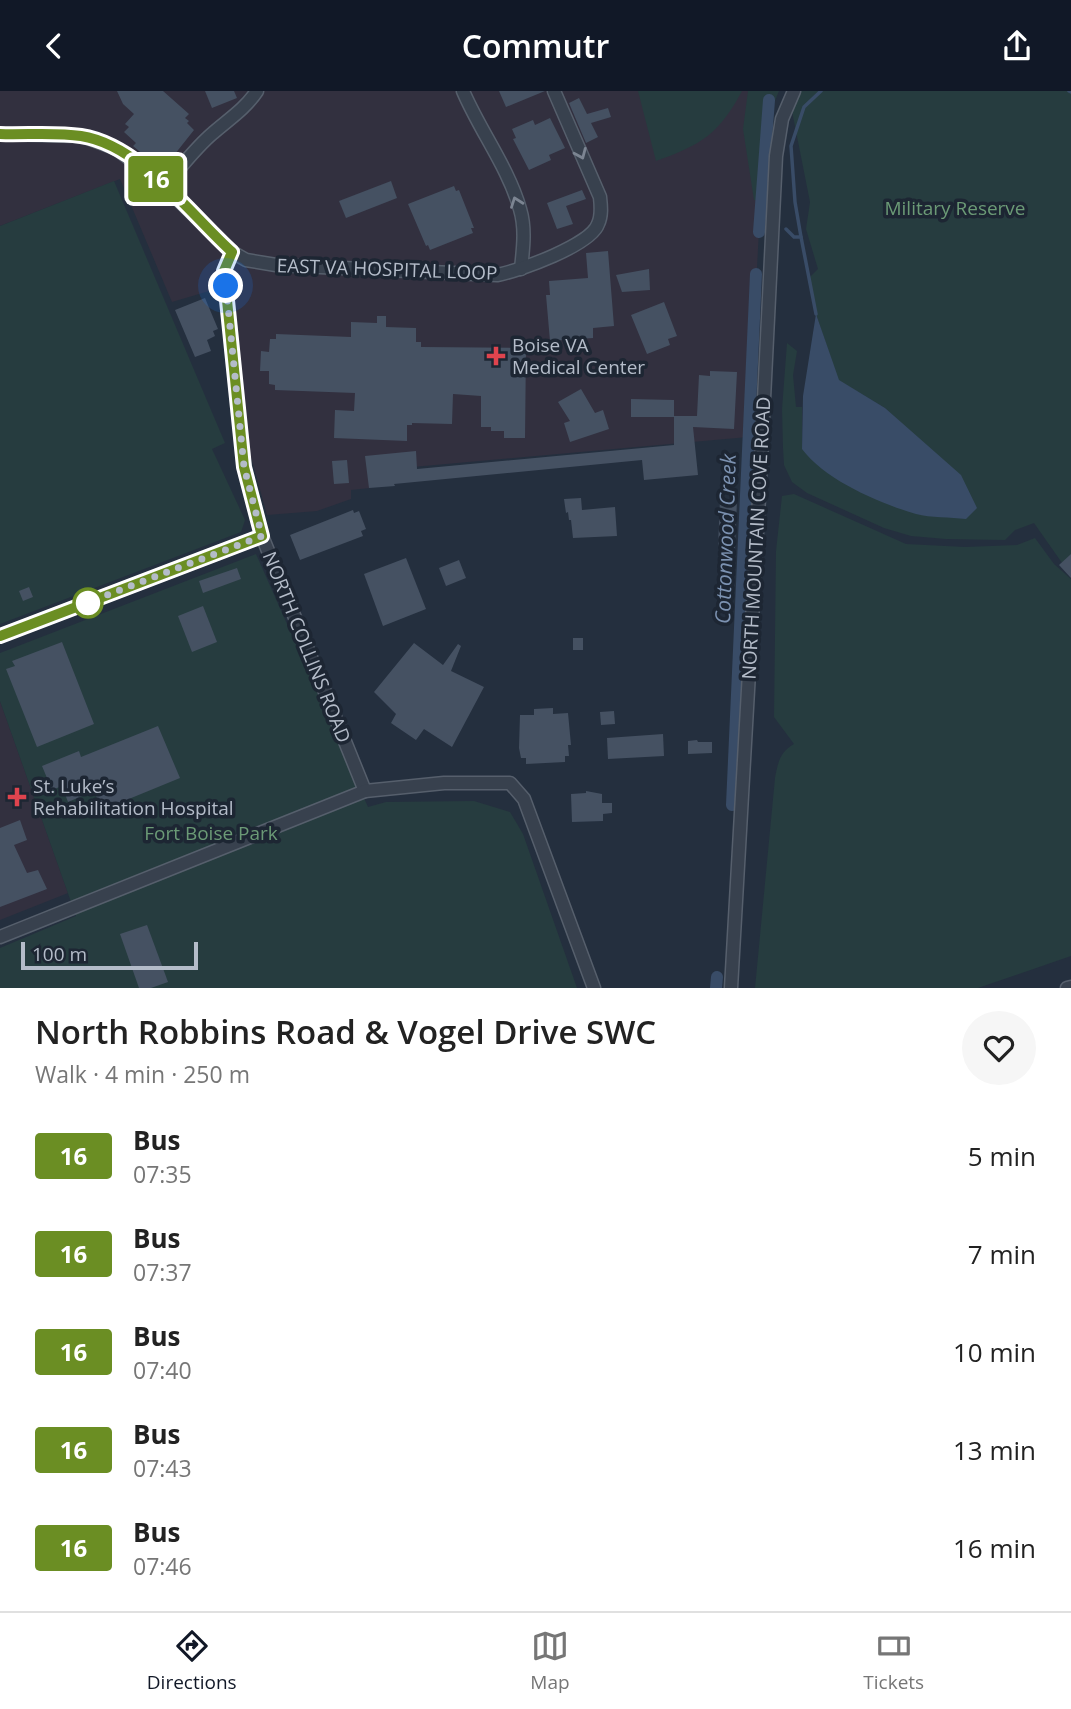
<!DOCTYPE html>
<meta charset="utf-8">
<style>
:root{--surface:#fff;--page:#f6f6f6;--text:#222;--muted:#767676;--line:#e0e0e0;--accent:#111827}
body{margin:0;font-family:"Open Sans",sans-serif;background:var(--page);color:var(--text);height:100vh;display:flex;flex-direction:column;font-size:26px;white-space:nowrap}
*{box-sizing:border-box;margin:0}
p{font-size:23px;color:var(--muted)}
.icon{flex:none;width:38px;height:38px;fill:none;stroke:currentColor;stroke-width:2;stroke-linecap:round;stroke-linejoin:round}
.map{position:relative;height:897px;overflow:hidden}
.side{display:flex;flex-direction:column;background:var(--surface);flex:1}
.side>*{flex:none}
.badge{padding:0 14px;border-radius:5px;font-size:24px;line-height:46px}
.scale{position:absolute;left:21px;bottom:18px;width:177px;box-sizing:border-box;padding-left:7px;border:4px solid #b4bcc9;border-top:0;font-size:19px;line-height:24px;white-space:nowrap;color:#b4bcc9;-webkit-text-stroke:5px #1d2633;paint-order:stroke}
.you{position:absolute;width:35px;height:35px;margin:-18px;border:5px solid #fff;border-radius:50%;background:#1a73e8;box-shadow:0 0 0 10px #1a73e833}
.map>.badge{position:absolute;translate:-50% -50%;box-shadow:0 0 0 4px #fff}
.round{display:grid;place-items:center;flex:none;width:74px;height:74px;border-radius:37px;background:var(--page)}
.head{display:flex;align-items:center;justify-content:space-between;height:119px;padding:0 35px}
h1{font-size:33px;font-weight:600;line-height:52px}
ul{padding:0;list-style:none}
li{display:flex;align-items:center;gap:21px;height:98px;padding:0 35px}
li div{flex:1}
li b{display:block;font-size:26px}
li em{font-style:normal}
li .badge{min-width:77px;font-weight:700;text-align:center}
header{display:flex;justify-content:space-between;align-items:center;height:91px;padding:0 35px;background:var(--accent);color:#fff;font-size:32px;font-weight:600}
.menu{display:flex;justify-content:space-around;align-items:center;height:98px;border-top:2px solid var(--line);background:var(--surface);font-size:19px;color:var(--muted)}
.menu a{display:grid;justify-items:center;gap:4px}
.menu .selected{color:var(--accent)}
.map>svg:first-child{display:block}
.medical{fill:#32303f}
.green{fill:#263c3f}
.water{fill:#394c67}
.lines{fill:none;stroke-linecap:round;stroke-linejoin:round}
.stream{stroke:#394c67;stroke-width:3.5}
.canal{stroke:#394c67;stroke-width:12}
.building{fill:#455162}
.minor-casing{stroke:#565f6c;stroke-width:15}
.minor{stroke:#38414e;stroke-width:12}
.oneway{stroke:#7c8592}
.line-casing{stroke:#fff;stroke-width:16}
.line{stroke:#6b8e23;stroke-width:10}
.walk{stroke:#b4bcc9;stroke-width:7;stroke-dasharray:0 12.6}
.health-dot{fill:#e0444e;stroke:#1d2633;stroke-width:2.5}
.stop-dot{fill:#fff;stroke:#6b8e23;stroke-width:3.5}
.labels{text-anchor:middle;dominant-baseline:central;stroke-width:7;stroke-linejoin:round;paint-order:stroke}
.park-label{font-size:19px;fill:#6b9a76;stroke:#1d2633}
.street-label{font-size:19px;fill:#b4bcc9;stroke:#1d2633}
.poi-label{font-size:19px;fill:#b4bcc9;stroke:#1d2633;text-anchor:start}
.water-label{font-size:21px;font-style:italic;fill:#7c92b1;stroke:#1d2633}
</style>
<header><svg class="icon" aria-label="back" viewBox="0 0 24 24"><path d="M15 5l-7 7 7 7"/></svg>Commutr<svg class="icon" aria-label="share" viewBox="0 0 24 24"><path d="M12 15V3M7 8l5-5 5 5M5 13v7h14v-7"/></svg></header>
<div class="map">
<svg width="1071" height="897" viewBox="0 0 1071 897">
<rect width="100%" height="100%" fill="#242f3e"/>
<!-- medical -->
<g class="medical">
<polygon points="0,0 769,0 766,7 748,346 368,380 370,397 351,399 351,408 317,420 267,424 246,348 233,193 172,211 120,88 0,135"/>
<polygon points="0,610 68,802 0,829"/>
</g>
<!-- green -->
<g class="green">
<path d="M638 0H742C719 43 701 54 656 70Z"/>
<path d="M748 0H779C763 35 763 71 761 109H754L743 38Z"/>
<polygon points="788,0 1071,0 1071,481 1067,479 1034,432 1015,439 1005,449 946,448 911,445 884,437 807,402 792,391 784,374 783,357 782,318 787,252 797,260 793,284 796,316 802,316 802,358 902,333 885,317 838,289 816,223 810,186 818,178 806,138 810,111"/>
<polygon points="114,90 225,352 212,358 245,429 241,441 0,533 0,135"/>
<path d="M794 403 906 453 965 456 1017 454 1035 447 1054 473 1071 488V865L978 897H755L775 687C778 671 780 661 794 653L774 626 776 460 782 405Z"/>
<polygon points="256,463 368,716 386,711 474,710 510,721 523,743 577,897 0,897 0,857 76,825 0,610 0,562"/>
</g>
<!-- water -->
<path class="water" d="M816 223 839 289 885 317 961 384 977 417 966 428C950 426 931 427 916 423 879 412 825 389 802 358L803 305Z"/>
<g class="lines">
<!-- stream -->
<g class="stream">
<polyline points="1069,0 1071,1"/>
<polyline points="786,138 794,146 801,146 816,223"/>
<polyline points="801,146 795,111 791,55 804,16 821,0"/>
</g>
<!-- canal -->
<g class="canal">
<polyline points="759,141 769,9"/>
<polyline points="732,714 756,183"/>
<polyline points="716,897 717,886"/>
</g>
</g>
<!-- building -->
<g class="building">
<polygon points="117,0 163,0 189,23 185,27 189,30 187,32 194,39 167,73 162,69 157,75 133,55 136,52 124,41 129,36 125,33 134,23 123,13"/>
<polygon points="205,0 234,0 237,7 212,17"/>
<polygon points="499,0 545,0 506,16"/>
<polygon points="579,7 587,23 608,17 611,26 591,32 598,46 586,52 569,12"/>
<polygon points="550,27 565,57 549,64 551,69 529,79 513,48 516,47 512,38 533,29 535,34"/>
<polygon points="391,90 397,107 346,127 339,110"/>
<polygon points="454,95 456,100 459,99 474,137 471,137 473,142 430,159 428,154 426,155 408,113"/>
<polygon points="582,99 586,108 566,115 573,133 557,138 547,112"/>
<polygon points="608,160 614,235 593,237 593,247 550,250 546,204 550,204 549,190 588,187 586,162"/>
<polygon points="649,178 650,199 622,201 616,184"/>
<polygon points="205,207 218,238 213,240 215,245 207,249 211,260 195,266 175,219"/>
<polygon points="664,211 677,245 668,248 670,254 647,263 631,224"/>
<polygon points="377,225 386,225 386,236 416,237 416,251 421,251 421,256 526,257 525,347 504,347 504,340 491,340 491,336 481,336 481,305 453,303 452,333 412,332 412,334 407,334 407,350 334,347 335,319 354,320 355,302 275,299 275,294 269,293 269,280 260,280 261,260 269,261 270,248 276,248 276,243 351,246 351,231 377,232"/>
<polygon points="710,280 737,281 734,338 693,336 698,384 644,389 642,369 394,393 395,395 369,397 365,365 416,360 417,378 674,354 674,325 697,325 699,284 710,285"/>
<polygon points="581,298 595,322 603,319 609,338 570,351 564,332 570,330 558,311"/>
<polygon points="631,308 674,309 674,326 631,326"/>
<polygon points="347,369 349,392 334,393 332,370"/>
<polygon points="581,407 582,419 615,416 617,445 573,447 571,429 569,429 568,421 566,422 564,408"/>
<polygon points="720,408 737,409 735,457 718,456"/>
<polygon points="353,419 354,422 359,420 366,438 361,440 363,445 300,469 290,444"/>
<polygon points="1071,463 1071,487 1059,474"/>
<polygon points="406,467 426,518 383,535 364,483"/>
<polygon points="459,469 466,487 446,495 439,477"/>
<polygon points="237,477 241,488 203,502 199,490"/>
<polygon points="29,496 33,506 23,510 19,500"/>
<polygon points="203,515 217,551 192,561 178,525"/>
<rect x="573" y="547" width="10" height="12"/>
<polygon points="62,551 94,633 37,656 6,578 15,575 12,570"/>
<polygon points="414,552 443,574 458,553 461,555 451,580 484,596 452,656 424,638 416,649 391,632 396,623 374,601"/>
<polygon points="553,617 553,623 568,622 571,654 568,654 569,665 565,665 565,671 526,673 526,667 521,667 519,657 520,624 534,624 534,618"/>
<polygon points="614,620 615,633 601,634 600,621"/>
<polygon points="158,635 180,687 102,719 94,700 68,711 62,695 52,699 42,675 79,660 81,666"/>
<polygon points="663,643 664,665 608,668 607,647"/>
<polygon points="697,649 698,651 712,651 712,662 688,663 688,650"/>
<polygon points="586,700 602,703 602,712 612,712 612,722 603,723 603,730 572,731 571,703 586,702"/>
<polygon points="20,729 27,749 14,754 27,782 38,779 47,798 0,816 0,737"/>
<polygon points="147,834 168,891 151,897 139,897 120,843"/>
</g>
<g class="lines">
<defs>
<g id="minor">
<path d="M463 0C480 40 508 76 520 118 526 138 523 158 521 178"/>
<path d="M0 43 82 45 117 58 164 95 232 161 246 169 276 174 497 184C519 180 591 154 598 133 602 125 601 115 600 106L554 0"/>
<path d="M164 95C180 78 195 57 213 42 229 28 245 18 257 0"/>
<polyline points="232,161 224,180 244,376 262,445 365,700"/>
<polyline points="0,545 262,445"/>
<polyline points="0,846 365,700 444,692 510,692 524,708 594,897"/>
<polyline points="731,897 760,389 776,65 782,28 794,0"/>
<polyline points="1067,897 1071,896"/>
</g>
</defs>
<!-- minor casing -->
<use href="#minor" class="minor-casing"/>
<!-- minor -->
<use href="#minor" class="minor"/>
</g>
<!-- one-way arrows -->
<defs><path id="oneway-chevron" d="M-2-3.5L2.5 0L-2 3.5" fill="none" stroke-width="1.6" stroke-linecap="round" stroke-linejoin="round" transform="scale(1.75)"/></defs>
<g class="oneway">
<use href="#oneway-chevron" transform="translate(581 63) rotate(67)"/>
<use href="#oneway-chevron" transform="translate(516 111) rotate(-110)"/>
</g>
<g class="lines">
<defs>
<path id="line" d="M0 43C26 44 55 41 81 45 140 54 190 123 232 161L224 180 244 376 262 445 0 545"/>
</defs>
<!-- line casing -->
<use href="#line" class="line-casing"/>
<!-- line -->
<use href="#line" class="line"/>
<!-- walk -->
<polyline class="walk" points="88,512 86,512 262,445 244,376 226,195"/>
</g>
<!-- markers -->
<g class="health-dot">
<path d="M492.5 254.5h7v7h7v7h-7v7h-7v-7h-7v-7h7z"/>
<path d="M13.5 695.5h7v7h7v7h-7v7h-7v-7h-7v-7h7z"/>
</g>
<circle class="stop-dot" cx="88" cy="512" r="14"/>
<g class="labels">
<!-- park labels -->
<g class="park-label">
<text x="955" y="117">Military Reserve</text>
<text x="211" y="742">Fort Boise Park</text>
</g>
<!-- street labels -->
<g class="street-label">
<text transform="translate(387 178) rotate(2)">EAST VA HOSPITAL LOOP</text>
<text transform="translate(756 447) rotate(-87)">NORTH MOUNTAIN COVE ROAD</text>
<text transform="translate(307 556) rotate(68)">NORTH COLLINS ROAD</text>
</g>
<!-- poi labels -->
<g class="poi-label">
<text x="512" y="254">Boise VA<tspan x="512" dy="22">Medical Center</tspan></text>
<text x="33" y="695">St. Luke’s<tspan x="33" dy="22">Rehabilitation Hospital</tspan></text>
</g>
<!-- water labels -->
<g class="water-label">
<text transform="translate(725 448) rotate(-88)">Cottonwood Creek</text>
</g>
</g>
</svg>
<div class="scale">100 m</div>
<div class="you" style="left:226px;top:195px"></div>
<b class="badge" style="left:156px;top:88px;background:#6b8e23;color:#fff">16</b>
</div>
<section class="side">
<div class="head"><div><h1>North Robbins Road &amp; Vogel Drive SWC</h1><p>Walk · 4 min · 250 m</p></div><a class="round"><svg class="icon" aria-label="heart" viewBox="0 0 24 24"><path d="M12 20l-8-8c-3-5 5-10 8-4 3-6 11-1 8 4z"/></svg></a></div>
<ul>
<li><span class="badge" style="background:#6b8e23;color:#fff">16</span><div><b>Bus</b><p>07:35</p></div><em>5 min</em></li>
<li><span class="badge" style="background:#6b8e23;color:#fff">16</span><div><b>Bus</b><p>07:37</p></div><em>7 min</em></li>
<li><span class="badge" style="background:#6b8e23;color:#fff">16</span><div><b>Bus</b><p>07:40</p></div><em>10 min</em></li>
<li><span class="badge" style="background:#6b8e23;color:#fff">16</span><div><b>Bus</b><p>07:43</p></div><em>13 min</em></li>
<li><span class="badge" style="background:#6b8e23;color:#fff">16</span><div><b>Bus</b><p>07:46</p></div><em>16 min</em></li>
</ul>
</section>
<nav class="menu">
<a class="selected"><svg class="icon" aria-label="directions" viewBox="0 0 24 24"><path d="M12 3l9 9-9 9-9-9zM9 14v-3h6M13 9l2 2-2 2"/></svg>Directions</a>
<a><svg class="icon" aria-label="map" viewBox="0 0 24 24"><path d="M3 6l6-2 6 2 6-2v14l-6 2-6-2-6 2zM9 4v14M15 6v14"/></svg>Map</a>
<a><svg class="icon" aria-label="tickets" viewBox="0 0 24 24"><path d="M3 7h18v10H3zM15 7v10"/></svg>Tickets</a>
</nav>
